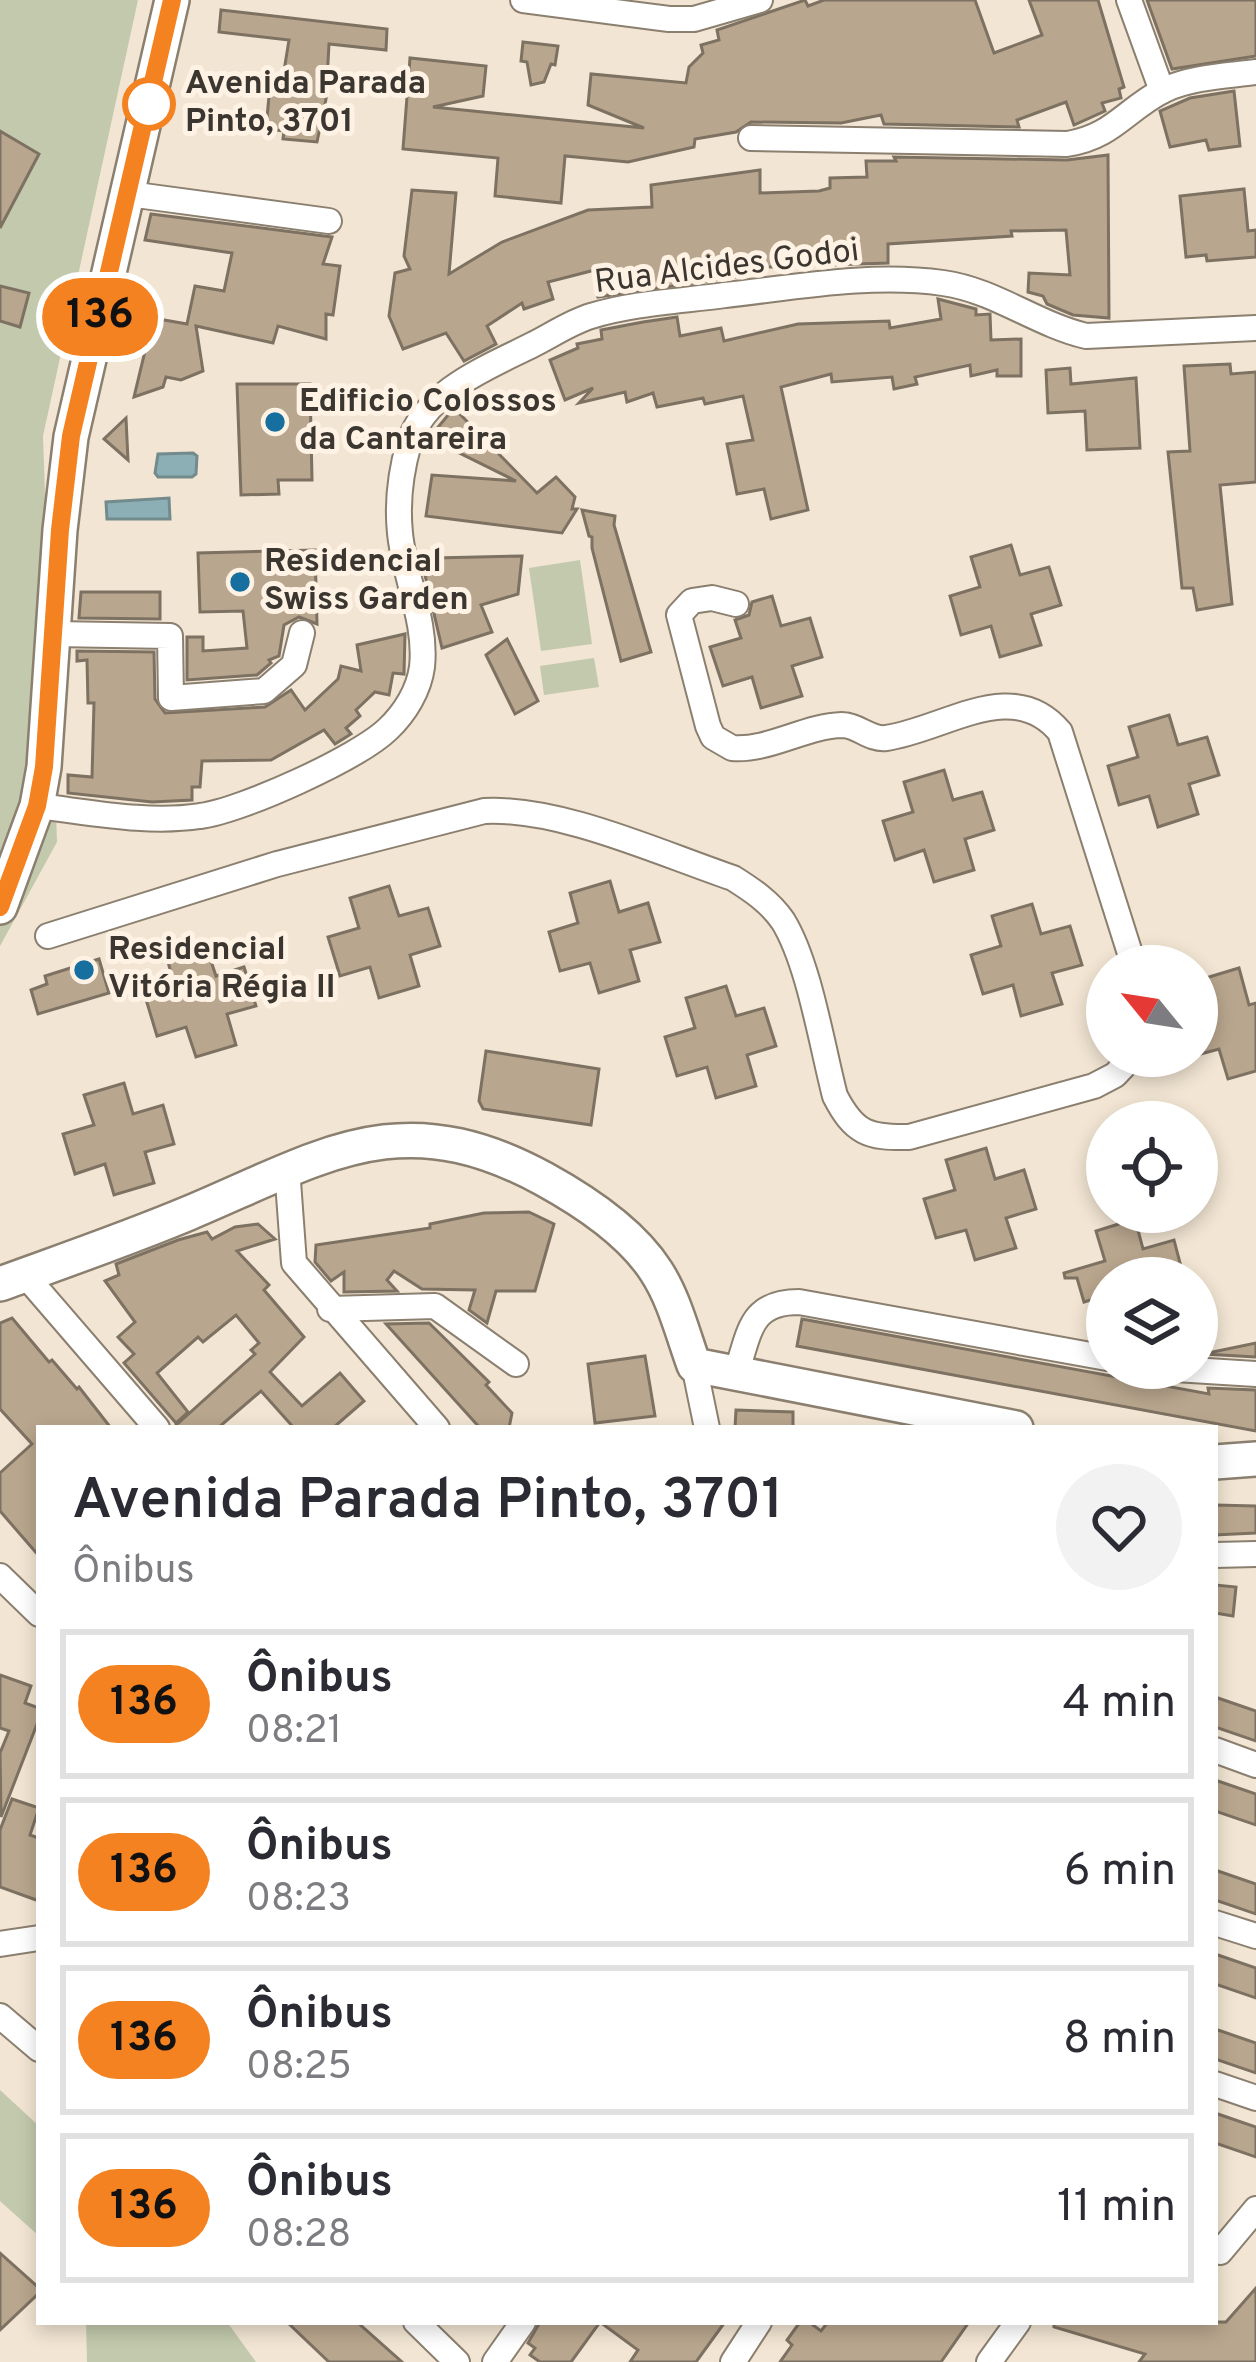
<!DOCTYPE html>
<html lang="pt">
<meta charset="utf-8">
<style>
:root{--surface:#fff;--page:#f2f2f3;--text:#2b2b33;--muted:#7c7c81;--line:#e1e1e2}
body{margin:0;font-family:Overpass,sans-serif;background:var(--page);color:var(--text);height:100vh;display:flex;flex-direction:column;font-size:45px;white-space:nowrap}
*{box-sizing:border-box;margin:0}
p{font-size:39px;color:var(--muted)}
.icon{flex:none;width:66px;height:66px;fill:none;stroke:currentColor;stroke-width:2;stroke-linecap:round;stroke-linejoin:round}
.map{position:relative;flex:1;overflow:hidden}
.panel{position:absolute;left:36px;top:1425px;width:1182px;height:900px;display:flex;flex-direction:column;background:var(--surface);border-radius:0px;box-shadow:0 6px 18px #0003}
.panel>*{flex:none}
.badge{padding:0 24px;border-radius:39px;font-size:42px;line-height:78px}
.needle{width:78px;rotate:300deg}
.controls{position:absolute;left:1086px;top:945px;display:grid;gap:24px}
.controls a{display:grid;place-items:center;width:132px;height:132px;border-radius:50%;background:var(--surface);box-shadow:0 6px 18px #0003;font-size:60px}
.map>.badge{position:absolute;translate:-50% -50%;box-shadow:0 0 0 6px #fff}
.round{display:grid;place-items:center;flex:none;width:126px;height:126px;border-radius:63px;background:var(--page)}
.headline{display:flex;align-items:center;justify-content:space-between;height:204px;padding:0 36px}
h1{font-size:57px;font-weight:600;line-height:90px}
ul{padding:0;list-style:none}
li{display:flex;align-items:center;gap:36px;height:150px;margin:0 24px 18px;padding:0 12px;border:6px solid var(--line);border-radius:0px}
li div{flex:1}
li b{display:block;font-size:45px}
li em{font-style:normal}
li .badge{min-width:132px;font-weight:700;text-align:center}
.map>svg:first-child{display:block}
.green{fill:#c2c9ac}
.water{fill:#8bafb5;stroke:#738b8d;stroke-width:3}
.building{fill:#b9a68e;stroke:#7d7162;stroke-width:3}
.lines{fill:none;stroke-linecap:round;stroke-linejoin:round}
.street-casing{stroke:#8b7f6f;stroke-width:28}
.secondary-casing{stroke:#8b7f6f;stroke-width:38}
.street{stroke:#fff;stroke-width:24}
.secondary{stroke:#fff;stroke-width:33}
.line-casing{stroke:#fff;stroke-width:27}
.line{stroke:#f58220;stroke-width:18}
.stop-dot{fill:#fff;stroke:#f58220;stroke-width:6}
.poi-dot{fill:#176f9f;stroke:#fdf2e4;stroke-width:4.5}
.labels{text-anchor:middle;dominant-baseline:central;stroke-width:10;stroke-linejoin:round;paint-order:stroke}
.stop-label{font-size:33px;font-weight:bold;fill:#3c3630;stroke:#fdf2e4;text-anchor:start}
.street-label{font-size:33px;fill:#3c3630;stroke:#fdf2e4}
.poi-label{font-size:33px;font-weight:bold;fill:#3c3630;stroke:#fdf2e4;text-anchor:start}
</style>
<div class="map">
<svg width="1256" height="2362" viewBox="0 0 1256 2362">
<rect width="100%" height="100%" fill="#f2e5d3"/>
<!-- green -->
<g class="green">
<polygon points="0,0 138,0 43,436 57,842 0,946"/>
<polygon points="580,560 592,644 541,651 529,568"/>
<polygon points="594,658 599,687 544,695 540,666"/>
<polygon points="0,2090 39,2126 39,2236 0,2201"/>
<polygon points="86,2322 227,2322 256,2362 87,2362"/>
</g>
<!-- water -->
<g class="water">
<polygon points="193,453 197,456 196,474 192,477 158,477 155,473 158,454"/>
<polygon points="169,498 170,519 107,519 106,502"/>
</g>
<!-- building -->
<g class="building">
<polygon points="805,0 808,6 824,0 975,0 994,53 1042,35 1029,0 1098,0 1124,87 1119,89 1121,98 1102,103 1105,111 1074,125 1066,102 1017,120 1019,127 884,124 881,115 841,123 751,122 736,132 695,139 694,147 628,162 565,156 561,203 495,196 498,158 403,149 410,58 486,66 483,96 433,107 644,128 588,105 591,74 686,83 689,67 703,53 701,45 719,40 717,30"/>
<polygon points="1147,0 1256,0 1256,56 1172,69"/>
<polygon points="221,10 387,29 386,50 329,44 326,99 317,142 283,139 284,131 266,129 270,85 283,77 289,40 219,32"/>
<polygon points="523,42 558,46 555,65 551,64 544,82 531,85 527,62 521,61"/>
<polygon points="1234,91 1240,146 1209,150 1206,140 1170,147 1160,111 1190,98"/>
<polygon points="0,131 39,154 0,228"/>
<polygon points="1108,155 1109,318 1073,315 1047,304 1043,296 1028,292 1029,273 1070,275 1066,230 1011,231 1012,236 888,244 888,263 742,268 742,276 598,297 595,270 548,282 553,299 524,309 522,303 487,326 496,344 464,361 446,333 403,349 389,316 395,273 410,269 404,256 412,190 456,193 449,274 502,242 588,210 652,207 651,185 760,170 760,193 819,191 830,188 830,178 867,177 866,161 896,161 894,157 1067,160"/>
<polygon points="1244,189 1248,231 1256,230 1256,257 1207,261 1206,255 1186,257 1180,196"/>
<polygon points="151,214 332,237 323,264 340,266 333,315 326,314 326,339 278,326 273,343 196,326 203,371 181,380 166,377 163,387 134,397 153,318 187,324 195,286 224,291 232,253 145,240"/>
<polygon points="0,286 29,293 20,327 0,321"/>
<polygon points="938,299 976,309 976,315 990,314 991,340 1021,339 1021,376 997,376 997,370 971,376 970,365 915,377 917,384 894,389 892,377 832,382 831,374 781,387 808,510 771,519 764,489 737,494 727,444 753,440 743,396 705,404 703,398 657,407 653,393 627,402 625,392 579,403 593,388 565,400 550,360 578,348 577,344 602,339 601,330 643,322 677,317 680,336 721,328 724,341 798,324 889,321 890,328 941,319"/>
<polygon points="1230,364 1231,374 1256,372 1256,482 1220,485 1232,604 1197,610 1193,588 1182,588 1168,452 1190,451 1184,366"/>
<polygon points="1070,368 1071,384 1136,378 1140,448 1087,450 1085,411 1048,413 1046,370"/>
<polygon points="237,384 310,384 312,480 278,480 279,494 241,495"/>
<polygon points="454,408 537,493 556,477 575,497 572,509 577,509 562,533 426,516 432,475 516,481 429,438"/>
<polygon points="126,418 128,460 104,439"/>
<polygon points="582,510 615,516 614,525 651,652 621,661 592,548 592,537 589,536"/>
<polygon points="1011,545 1020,575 1049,567 1061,605 1031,614 1041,645 1000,657 991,626 961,635 950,596 980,587 971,557"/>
<polygon points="315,550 317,624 299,617 284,625 279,656 269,660 271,663 257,675 187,680 187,637 203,637 203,651 247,648 243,611 200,612 198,553"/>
<polygon points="522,556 518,594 481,605 492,632 442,648 425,575 436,574 435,558"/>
<polygon points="81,592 160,592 160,619 79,618"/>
<polygon points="772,596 781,626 810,618 822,657 792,666 802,696 761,708 752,677 723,686 710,647 741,638 735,620 749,615 752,602"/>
<polygon points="405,634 404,674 393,673 389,695 375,692 356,710 360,716 346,728 351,734 335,744 324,730 271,760 202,761 200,787 192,787 192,800 152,802 68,793 68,775 92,777 94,703 88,703 87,660 77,661 77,651 154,652 155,699 165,713 265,707 291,690 305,710 338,679 341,666 361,671 357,645"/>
<polygon points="507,639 538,701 515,714 486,655"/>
<polygon points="1169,715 1178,745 1207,737 1219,775 1189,784 1198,814 1158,827 1149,796 1119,805 1108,766 1138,757 1129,727"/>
<polygon points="944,770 953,800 982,792 994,830 965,839 974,870 934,882 924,850 895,860 883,821 913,812 904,782"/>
<polygon points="610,881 619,912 648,903 660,942 630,950 639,981 599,993 590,963 560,971 549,932 578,923 570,893"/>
<polygon points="389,886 399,916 428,908 440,946 410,955 419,986 379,998 370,967 340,976 328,937 359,928 350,898"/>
<polygon points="1032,904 1041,934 1070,926 1082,965 1052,973 1062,1004 1021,1016 1013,985 983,994 971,955 1001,946 992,916"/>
<polygon points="206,946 216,976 244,967 256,1006 227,1014 236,1045 196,1057 186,1027 157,1036 145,996 175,988 167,958"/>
<polygon points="99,959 109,993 38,1014 31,990 47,984 45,976"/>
<polygon points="1239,968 1249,1005 1256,1003 1256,1071 1228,1079 1219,1049 1197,1055 1197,1020 1210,1016 1199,980"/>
<polygon points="726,986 736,1016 764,1008 776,1046 747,1055 756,1086 716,1098 707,1067 677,1076 665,1037 695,1028 686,998"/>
<polygon points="486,1051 599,1069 591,1125 483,1109 479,1101"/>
<polygon points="124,1083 133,1114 163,1105 174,1144 145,1152 154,1183 114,1195 105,1164 75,1174 63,1134 94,1125 84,1095"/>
<polygon points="986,1148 995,1179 1024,1170 1036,1209 1006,1218 1016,1248 975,1260 966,1230 936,1238 924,1199 955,1190 946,1160"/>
<polygon points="529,1212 554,1224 535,1291 496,1291 487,1323 469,1310 475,1290 422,1289 394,1271 387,1280 397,1291 344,1292 344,1272 331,1281 315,1262 316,1245 430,1228 430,1224 484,1213"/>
<polygon points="1135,1219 1143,1249 1174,1240 1184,1278 1107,1278 1107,1295 1084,1302 1077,1278 1065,1278 1064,1273 1105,1261 1096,1231"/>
<polygon points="258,1224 275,1239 237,1251 269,1285 264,1290 304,1337 270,1372 302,1406 340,1373 364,1401 333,1428 294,1428 261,1391 218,1428 173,1428 255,1354 251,1350 259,1343 236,1315 203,1342 198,1337 157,1373 188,1412 176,1423 124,1363 134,1354 118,1337 135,1322 105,1281 119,1275 116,1264 178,1240 207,1232 212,1239 235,1227"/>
<polygon points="12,1318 49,1362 52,1360 77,1389 79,1387 111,1428 39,1428 39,1556 0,1511 0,1473 32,1444 0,1409 0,1323"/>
<polygon points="802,1319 1209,1394 1208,1388 1256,1390 1256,1431 797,1346"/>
<polygon points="429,1323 489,1382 486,1385 512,1413 509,1428 480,1428 386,1324"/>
<polygon points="1256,1343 1256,1357 1203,1354"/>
<polygon points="645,1356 655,1416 595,1423 588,1364"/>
<polygon points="736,1410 793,1412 793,1428 735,1428"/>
<polygon points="1215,1505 1256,1506 1256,1533 1215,1535"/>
<polygon points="1215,1585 1236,1587 1233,1616 1215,1613"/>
<polygon points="0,1675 31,1686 25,1703 39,1708 39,1719 1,1817 0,1753 9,1731 0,1728"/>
<polygon points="1215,1697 1256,1711 1256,1741 1215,1727"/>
<polygon points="1215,1780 1256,1794 1256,1825 1215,1811"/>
<polygon points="12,1799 39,1808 30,1835 39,1838 39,1901 0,1887 0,1830"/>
<polygon points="1215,1870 1256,1884 1256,1914 1215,1900"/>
<polygon points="1215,1954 1256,1968 1256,1998 1215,1984"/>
<polygon points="1215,2029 1256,2043 1256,2073 1215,2059"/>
<polygon points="1215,2113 1256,2127 1256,2157 1215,2143"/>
<polygon points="0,2253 39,2288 39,2293 0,2330"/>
<polygon points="1256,2288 1256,2362 1139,2362 1145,2354 1054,2327 1054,2322 1226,2322"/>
<polygon points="287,2322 357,2322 402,2362 329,2362"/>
<polygon points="540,2322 725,2322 696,2362 630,2362 638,2350 600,2322 571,2362 540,2362 530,2355 535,2348 528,2343"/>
<polygon points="800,2322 809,2322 821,2331 828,2322 969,2322 941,2362 780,2362 792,2345 787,2340"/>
</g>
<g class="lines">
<defs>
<g id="street">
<polyline points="523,0 669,19 694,19 760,0"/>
<polyline points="1129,0 1162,91"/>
<path d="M751 138 1067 144C1113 137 1126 109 1164 90 1192 77 1226 76 1256 72"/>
<polyline points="129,194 329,221"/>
<path d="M736 604 712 598 692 601 679 615 708 726 713 737 732 748C769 751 805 726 842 725 858 725 870 740 886 738 944 730 1013 675 1060 732L1134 966"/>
<polyline points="54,634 170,636 171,698 264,691 294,665 302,633"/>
<path d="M37 806C90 812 147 824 200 816 241 811 358 758 388 729 405 713 419 690 422 667 427 621 404 577 400 533 397 504 401 471 409 443 426 390 489 367 534 344 552 335 571 322 591 316 634 303 681 301 725 295 797 287 871 273 943 283 994 290 1036 324 1086 336L1256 328"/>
<path d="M48 936 277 864 484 811C560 807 659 853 733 878 752 890 770 902 783 921 809 963 822 1046 835 1096 854 1133 868 1138 909 1137L1094 1086 1115 1075 1133 1056"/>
<polyline points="287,1168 294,1263 437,1428"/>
<polyline points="25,1275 157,1428"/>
<polyline points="330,1309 435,1306 516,1364"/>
<polyline points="694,1365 707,1428"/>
<polyline points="1159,1368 1256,1374"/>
<path d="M736 1373C750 1333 749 1302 799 1302L1107 1358"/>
<polyline points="1215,1555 1256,1554"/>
<polyline points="0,1576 39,1614"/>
<polyline points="1215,1750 1256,1765"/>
<polyline points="1215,1923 1256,1936"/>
<polyline points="0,1944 39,1938"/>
<polyline points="0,2016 39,2049"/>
<polyline points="1215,2084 1256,2098"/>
<polyline points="1220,2252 1256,2209"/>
<polyline points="416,2322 457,2362"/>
<polyline points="495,2362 523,2322"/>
<polyline points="733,2362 759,2322"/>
<polyline points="989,2362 1018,2322"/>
</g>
<g id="secondary">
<polyline points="0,907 37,806 44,767 60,530 71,437 172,0"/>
<path d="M0 1284C63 1261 127 1239 189 1213 324 1156 401 1101 544 1179 584 1201 631 1232 656 1271 674 1298 683 1335 694 1365L1016 1428"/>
<polyline points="1215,1462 1256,1459"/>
</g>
</defs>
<!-- street casing -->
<use href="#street" class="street-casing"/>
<!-- secondary casing -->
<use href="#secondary" class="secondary-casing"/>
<!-- street -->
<use href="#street" class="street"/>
<!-- secondary -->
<use href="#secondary" class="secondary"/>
</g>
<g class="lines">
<defs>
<polyline id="line" points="0,907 37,806 44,767 60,530 71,436 172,0"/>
</defs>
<!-- line casing -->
<use href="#line" class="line-casing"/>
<!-- line -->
<use href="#line" class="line"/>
</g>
<!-- markers -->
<circle class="stop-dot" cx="149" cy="104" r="24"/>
<g class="poi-dot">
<circle cx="275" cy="422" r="12"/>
<circle cx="240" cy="582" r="12"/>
<circle cx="84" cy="970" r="12"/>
</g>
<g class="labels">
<!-- stop labels -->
<g class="stop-label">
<text x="185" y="85">Avenida Parada<tspan x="185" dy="38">Pinto, 3701</tspan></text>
</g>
<!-- street labels -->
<g class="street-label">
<text transform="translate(727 268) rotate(-7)">Rua Alcides Godoi</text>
</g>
<!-- poi labels -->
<g class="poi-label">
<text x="299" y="403">Edificio Colossos<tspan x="299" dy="38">da Cantareira</tspan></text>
<text x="264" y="563">Residencial<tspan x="264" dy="38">Swiss Garden</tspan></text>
<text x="108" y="951">Residencial<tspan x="108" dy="38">Vitória Régia II</tspan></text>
</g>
</g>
</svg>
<div class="controls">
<a><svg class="needle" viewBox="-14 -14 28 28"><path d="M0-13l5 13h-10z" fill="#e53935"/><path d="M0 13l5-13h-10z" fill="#7c7c81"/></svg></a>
<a><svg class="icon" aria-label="locate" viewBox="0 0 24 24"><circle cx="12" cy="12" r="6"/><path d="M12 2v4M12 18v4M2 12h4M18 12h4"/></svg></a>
<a><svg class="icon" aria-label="layers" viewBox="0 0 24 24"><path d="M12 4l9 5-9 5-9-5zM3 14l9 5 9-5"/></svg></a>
</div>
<b class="badge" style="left:100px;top:317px;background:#f58220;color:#111">136</b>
<section class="panel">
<div class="headline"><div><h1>Avenida Parada Pinto, 3701</h1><p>Ônibus</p></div><a class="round"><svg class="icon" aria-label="heart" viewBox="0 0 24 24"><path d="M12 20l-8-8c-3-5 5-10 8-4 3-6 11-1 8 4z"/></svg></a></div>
<ul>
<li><span class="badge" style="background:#f58220;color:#111">136</span><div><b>Ônibus</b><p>08:21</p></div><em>4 min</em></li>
<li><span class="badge" style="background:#f58220;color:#111">136</span><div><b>Ônibus</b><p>08:23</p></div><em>6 min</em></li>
<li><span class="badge" style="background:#f58220;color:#111">136</span><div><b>Ônibus</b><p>08:25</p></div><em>8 min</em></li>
<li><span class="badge" style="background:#f58220;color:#111">136</span><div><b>Ônibus</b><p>08:28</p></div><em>11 min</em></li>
</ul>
</section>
</div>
